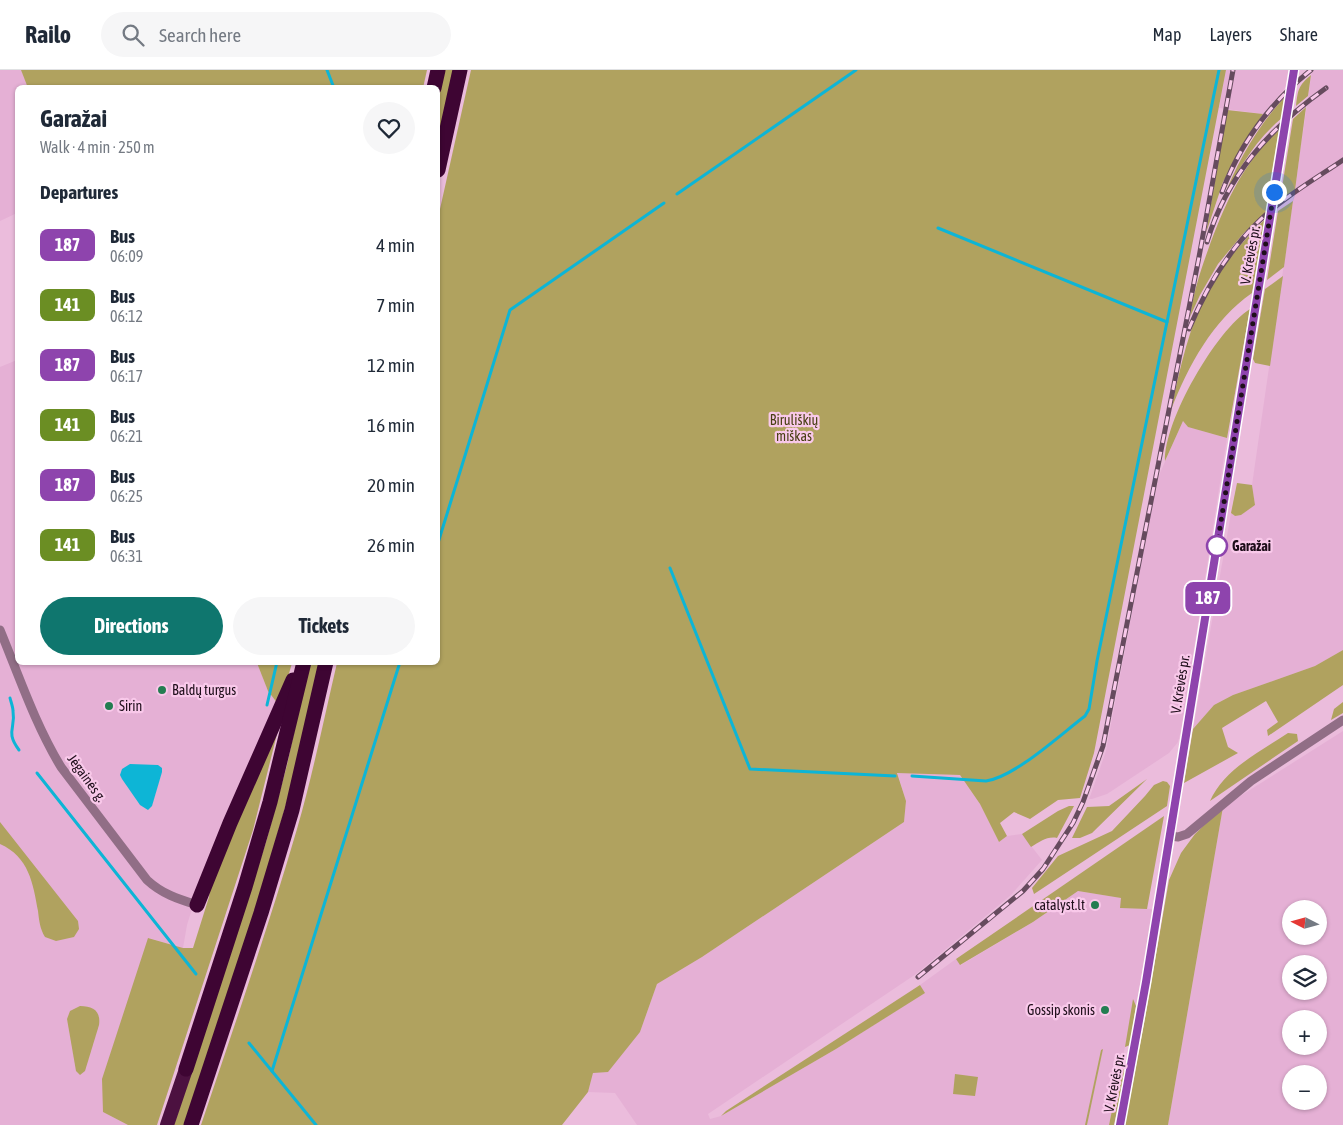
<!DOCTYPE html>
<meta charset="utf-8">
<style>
:root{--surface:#fff;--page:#f6f6f7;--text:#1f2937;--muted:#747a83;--line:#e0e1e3;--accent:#0f766e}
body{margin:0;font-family:"Asap Condensed",sans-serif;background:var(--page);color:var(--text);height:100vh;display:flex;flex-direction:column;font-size:19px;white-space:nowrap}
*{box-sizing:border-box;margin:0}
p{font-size:16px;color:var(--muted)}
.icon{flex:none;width:28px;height:28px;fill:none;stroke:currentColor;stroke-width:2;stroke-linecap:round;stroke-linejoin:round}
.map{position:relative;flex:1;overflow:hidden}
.drawer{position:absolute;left:15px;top:15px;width:425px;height:580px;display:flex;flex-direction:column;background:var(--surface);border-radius:8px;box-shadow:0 1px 4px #0004}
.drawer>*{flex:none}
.badge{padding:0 10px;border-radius:8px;font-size:18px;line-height:32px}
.needle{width:32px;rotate:276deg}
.tools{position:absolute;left:1282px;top:830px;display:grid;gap:10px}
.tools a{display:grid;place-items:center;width:45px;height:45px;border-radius:50%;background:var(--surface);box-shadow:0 1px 4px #0004;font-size:25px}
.you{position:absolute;width:25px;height:25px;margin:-12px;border:4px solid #fff;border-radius:50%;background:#1a73e8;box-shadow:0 0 0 8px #1a73e833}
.map>.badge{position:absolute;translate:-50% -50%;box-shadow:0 0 0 2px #fff}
h2{padding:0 25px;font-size:19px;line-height:45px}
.round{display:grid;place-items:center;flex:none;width:52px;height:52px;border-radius:26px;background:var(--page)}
.headline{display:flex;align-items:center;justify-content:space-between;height:85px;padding:0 25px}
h1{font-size:24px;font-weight:700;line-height:38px}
.primary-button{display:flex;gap:10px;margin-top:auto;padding:10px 25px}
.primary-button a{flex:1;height:58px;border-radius:30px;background:var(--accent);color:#fff;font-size:20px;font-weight:700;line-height:58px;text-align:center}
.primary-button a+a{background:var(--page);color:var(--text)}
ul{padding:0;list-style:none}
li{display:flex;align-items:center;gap:15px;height:60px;padding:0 25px}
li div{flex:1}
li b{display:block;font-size:19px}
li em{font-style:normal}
li .badge{min-width:55px;font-weight:700;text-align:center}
header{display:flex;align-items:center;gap:30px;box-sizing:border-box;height:70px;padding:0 25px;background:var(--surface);border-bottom:1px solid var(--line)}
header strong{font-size:24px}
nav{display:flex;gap:28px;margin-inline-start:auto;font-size:18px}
.search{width:350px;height:45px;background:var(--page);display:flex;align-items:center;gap:12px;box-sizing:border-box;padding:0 18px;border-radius:28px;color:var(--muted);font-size:19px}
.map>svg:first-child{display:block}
.built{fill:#e5b0d5;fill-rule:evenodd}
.green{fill:#b0a25f}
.water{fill:#0db5d6}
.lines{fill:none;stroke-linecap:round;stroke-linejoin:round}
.stream{stroke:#0db5d6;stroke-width:3}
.minor{stroke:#916e86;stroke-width:9}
.trunk{stroke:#4c1140;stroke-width:14}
.motorway{stroke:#3e0533;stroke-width:15}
.rail-casing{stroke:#664b5e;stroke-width:5}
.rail{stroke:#f9c9ea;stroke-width:3;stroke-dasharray:9;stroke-linecap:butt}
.line-casing{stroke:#fff;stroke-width:11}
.line{stroke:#8e44ad;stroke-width:8}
.walk{stroke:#1e0e1a;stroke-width:5;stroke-dasharray:0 9}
.stop-dot{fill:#fff;stroke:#8e44ad;stroke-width:2.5}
.poi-dot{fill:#237d51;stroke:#f9c9ea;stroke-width:2}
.labels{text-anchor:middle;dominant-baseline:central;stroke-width:4.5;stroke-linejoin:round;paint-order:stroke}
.street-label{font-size:14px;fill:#1e0e1a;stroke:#f9c9ea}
.park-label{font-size:14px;fill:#483f13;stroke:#f9c9ea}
.stop-label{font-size:14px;font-weight:bold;fill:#1e0e1a;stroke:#f9c9ea;text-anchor:start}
.poi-label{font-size:14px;fill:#1e0e1a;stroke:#f9c9ea;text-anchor:start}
</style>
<header>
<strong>Railo</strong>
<div class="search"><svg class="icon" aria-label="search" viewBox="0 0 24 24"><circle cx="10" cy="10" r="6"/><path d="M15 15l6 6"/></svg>Search here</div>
<nav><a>Map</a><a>Layers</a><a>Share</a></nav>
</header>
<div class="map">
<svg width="1343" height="1055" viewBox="0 0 1343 1055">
<rect width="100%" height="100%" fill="#ebbcdc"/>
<!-- built -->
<g class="built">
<polygon points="0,0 21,0 28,17 18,18 17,143 0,151"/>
<polygon points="1226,0 1289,0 1286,17 1263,44 1219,38"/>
<polygon points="1312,0 1343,0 1343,580 1315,596 1233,625 1214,635 1193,659 1231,443 1235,446 1255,435 1252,415"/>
<polygon points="17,290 18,592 257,593 268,621 278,634 204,800 187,855 183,878 149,868 103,1042 128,1055 0,1055 0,297"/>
<polygon points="1183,351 1188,357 1227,368 1181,661 1178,672 1169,683 1107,724 1092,729 1089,729 1091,724 1106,681 1152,436 1160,403"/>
<path d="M1343 661V1055H1168L1223 737ZM1291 839H1319V866H1291ZM1291 894H1319V921H1291ZM1291 949H1319V976H1291ZM1291 1004H1319V1031H1291Z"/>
<polygon points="897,702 960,705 980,734 999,772 1007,766 1022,764 1042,790 1011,825 916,904 708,1044 710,1049 721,1046 836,979 924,923 920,915 956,889 961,895 1033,852 1078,821 1122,828 1120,838 1153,839 1130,975 1125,977 1109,1055 637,1055 615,1023 588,1022 593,1003 640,962 657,914 702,887 904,752 906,731"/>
</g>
<!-- green -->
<g class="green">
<polygon points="21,0 427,0 423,18 28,18"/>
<polygon points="444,0 454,0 438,75 438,27"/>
<path d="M471 0H1226L1094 683 1080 728 1058 730 1030 749 1014 742 1000 753 1007 766 999 772 980 734 960 705 897 703 906 731 904 752 702 887 657 914 640 962 608 1002 593 1003 588 1022 562 1055H201C234 957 268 858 297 759 313 704 324 648 337 593L438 592V148Z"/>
<path d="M1311 5 1308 26 1296 36C1298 20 1298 16 1311 5Z"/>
<path d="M1284 28 1282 48C1255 70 1238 100 1222 131 1237 93 1256 58 1284 28Z"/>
<polygon points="1306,37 1295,120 1280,130 1293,49"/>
<polygon points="1227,40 1263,44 1242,77 1223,112 1206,163"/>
<path d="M1279 60 1266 142 1242 165 1218 194 1200 225 1190 247C1193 224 1200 202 1208 180 1224 136 1243 92 1279 60Z"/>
<polygon points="1293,131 1284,197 1267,210 1278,141"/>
<path d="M1265 149 1252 223C1213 250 1188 296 1171 340 1180 298 1189 256 1209 218 1224 192 1244 170 1265 149Z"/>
<polygon points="1283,206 1270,296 1255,293 1253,289 1265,219"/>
<path d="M1250 239 1227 368 1188 357 1183 351 1165 391C1164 351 1216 260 1250 239Z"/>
<polygon points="1237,413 1252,415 1255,435 1241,445 1235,446 1231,443"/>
<polygon points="1343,580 1343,615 1268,666 1267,660 1278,652 1266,631 1222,658 1228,677 1238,683 1184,713 1193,659 1214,635 1233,625 1315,596"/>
<polygon points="257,593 292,593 288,607 278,634 268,621"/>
<path d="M309 593H320C307 649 295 706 278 762 250 861 216 958 184 1055H174L266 772 287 695Z"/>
<polygon points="1343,632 1343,643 1331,650 1334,639"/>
<polygon points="279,656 253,760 157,1055 128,1055 103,1042 102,1009 148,868 183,878 193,878 209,827 211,807"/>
<path d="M1288 663 1297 664 1298 671 1210 731C1224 699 1260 682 1288 663Z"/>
<polygon points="1147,709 1092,763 1080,768 1072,768 1087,737 1109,736"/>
<polygon points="1163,711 1167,712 1170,716 1167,736 1034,824 1032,818 1058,786 1112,761 1145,726 1154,715"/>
<path d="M1069 736H1074L1057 768C1047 766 1040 772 1031 777L1022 764 1058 741Z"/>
<polygon points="1223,737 1168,1055 1125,1055 1145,948 1169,810 1181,783 1195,764"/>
<polygon points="1164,746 1147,839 1120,838 1121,828 1078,821 1033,852 960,895 956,889"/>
<path d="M0 752 78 851 79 859 74 867 56 871 45 867C40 859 39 850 38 841 33 813 29 787 0 774Z"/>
<polygon points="920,915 925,923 836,979 721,1046 726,1041"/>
<polygon points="1133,929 1136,936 1130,975 1125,977"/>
<path d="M80 936C93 936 101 941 99 955L85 1001 80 1005 76 1001 67 949 70 941Z"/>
<polygon points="1103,979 1087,1055 1085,1055 1101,980"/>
<polygon points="1121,996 1125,1002 1114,1055 1109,1055"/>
<polygon points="955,1004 978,1007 975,1026 953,1024"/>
</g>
<!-- water -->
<polygon class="water" points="130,694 158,695 162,698 162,702 152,736 148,740 140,735 122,709 120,705 122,699"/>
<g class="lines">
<!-- stream -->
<g class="stream">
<polyline points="327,0 334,18"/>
<polyline points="677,124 856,0"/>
<polyline points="938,158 1167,252"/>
<polyline points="438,473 510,240 664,133"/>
<polyline points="670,498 750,699 895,706"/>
<path d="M10 628C11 632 13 637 13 641 16 659 5 661 19 680"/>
<polyline points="267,635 277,592"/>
<polyline points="37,703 196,904"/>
<path d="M912 706 986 711C1015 707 1061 664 1085 646L1089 639 1097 591 1219 0"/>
<polyline points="249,973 316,1055"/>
<polyline points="272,1001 400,592"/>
</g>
<!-- minor -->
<g class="minor">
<path d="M0 560C19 606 35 654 61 697L147 810C162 824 178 829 197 835"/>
<polyline points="1170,766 1178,767 1187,764 1251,711 1343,650"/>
<polyline points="1120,1055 1146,913 1294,0"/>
</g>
<!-- trunk -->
<polyline class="trunk" points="167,1055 186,999"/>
<!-- motorway -->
<g class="motorway">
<polyline points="434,18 438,0"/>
<polyline points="438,100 460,0"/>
<polyline points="197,835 230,753 293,610"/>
<polyline points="186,999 245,817 270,732 304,592"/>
<polyline points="191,1055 261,843 292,740 326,592"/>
</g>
<defs>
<g id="rail">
<path d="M1222 122C1240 74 1271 32 1311 0"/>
<path d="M1207 172C1227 105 1270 58 1326 18"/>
<path d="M1189 259C1206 218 1227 182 1259 151 1284 127 1315 109 1343 90"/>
<polyline points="918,907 1023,821 1043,799 1073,753 1083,732 1103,676 1199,187 1233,0"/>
</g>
</defs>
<!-- rail casing -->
<use href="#rail" class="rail-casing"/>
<!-- rail -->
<use href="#rail" class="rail"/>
</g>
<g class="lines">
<defs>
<polyline id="line" points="1120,1055 1146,912 1294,0"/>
</defs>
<!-- line casing -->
<use href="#line" class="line-casing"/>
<!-- line -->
<use href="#line" class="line"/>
<!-- walk -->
<polyline class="walk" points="1217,476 1274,122"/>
</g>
<!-- markers -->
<circle class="stop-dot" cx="1217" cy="476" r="10"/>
<g class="poi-dot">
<circle cx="162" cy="620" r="5"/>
<circle cx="109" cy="636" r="5"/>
<circle cx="1095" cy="835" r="5"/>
<circle cx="1105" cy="940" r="5"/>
</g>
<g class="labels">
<!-- street labels -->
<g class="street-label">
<text transform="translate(1250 185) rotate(-80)">V. Krėvės pr.</text>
<text transform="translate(1180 614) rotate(-81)">V. Krėvės pr.</text>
<text transform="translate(87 708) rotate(54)">Jėgainės g.</text>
<text transform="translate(1114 1013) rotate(-79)">V. Krėvės pr.</text>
</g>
<!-- park labels -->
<g class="park-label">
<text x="794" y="350">Biruliškių<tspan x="794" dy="16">miškas</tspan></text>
</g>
<!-- stop labels -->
<g class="stop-label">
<text x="1232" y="476">Garažai</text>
</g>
<!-- poi labels -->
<g class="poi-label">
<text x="172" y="620">Baldų turgus</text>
<text x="119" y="636">Sirin</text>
<text x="1085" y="835" text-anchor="end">catalyst.lt</text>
<text x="1095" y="940" text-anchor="end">Gossip skonis</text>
</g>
</g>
</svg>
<div class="tools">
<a><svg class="needle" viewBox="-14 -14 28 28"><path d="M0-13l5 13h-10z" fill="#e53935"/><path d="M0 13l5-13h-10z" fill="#747a83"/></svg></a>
<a><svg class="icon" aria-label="layers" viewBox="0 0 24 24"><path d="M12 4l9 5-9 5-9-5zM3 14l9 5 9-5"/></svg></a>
<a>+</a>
<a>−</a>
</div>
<div class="you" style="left:1274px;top:122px"></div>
<b class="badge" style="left:1208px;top:528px;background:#8e44ad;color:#fff">187</b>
<section class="drawer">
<div class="headline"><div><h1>Garažai</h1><p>Walk · 4 min · 250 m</p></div><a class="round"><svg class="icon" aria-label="heart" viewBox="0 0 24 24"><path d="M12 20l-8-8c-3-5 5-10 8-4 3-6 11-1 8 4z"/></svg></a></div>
<h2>Departures</h2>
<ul>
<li><span class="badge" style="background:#8e44ad;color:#fff">187</span><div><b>Bus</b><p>06:09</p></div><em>4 min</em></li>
<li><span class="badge" style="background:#6b8e23;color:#fff">141</span><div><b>Bus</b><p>06:12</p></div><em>7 min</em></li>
<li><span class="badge" style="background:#8e44ad;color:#fff">187</span><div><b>Bus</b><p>06:17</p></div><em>12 min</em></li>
<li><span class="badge" style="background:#6b8e23;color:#fff">141</span><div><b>Bus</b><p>06:21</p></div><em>16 min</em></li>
<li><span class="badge" style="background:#8e44ad;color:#fff">187</span><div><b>Bus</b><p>06:25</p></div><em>20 min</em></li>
<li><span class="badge" style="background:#6b8e23;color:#fff">141</span><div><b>Bus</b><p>06:31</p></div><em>26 min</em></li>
</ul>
<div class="primary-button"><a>Directions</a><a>Tickets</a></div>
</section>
</div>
